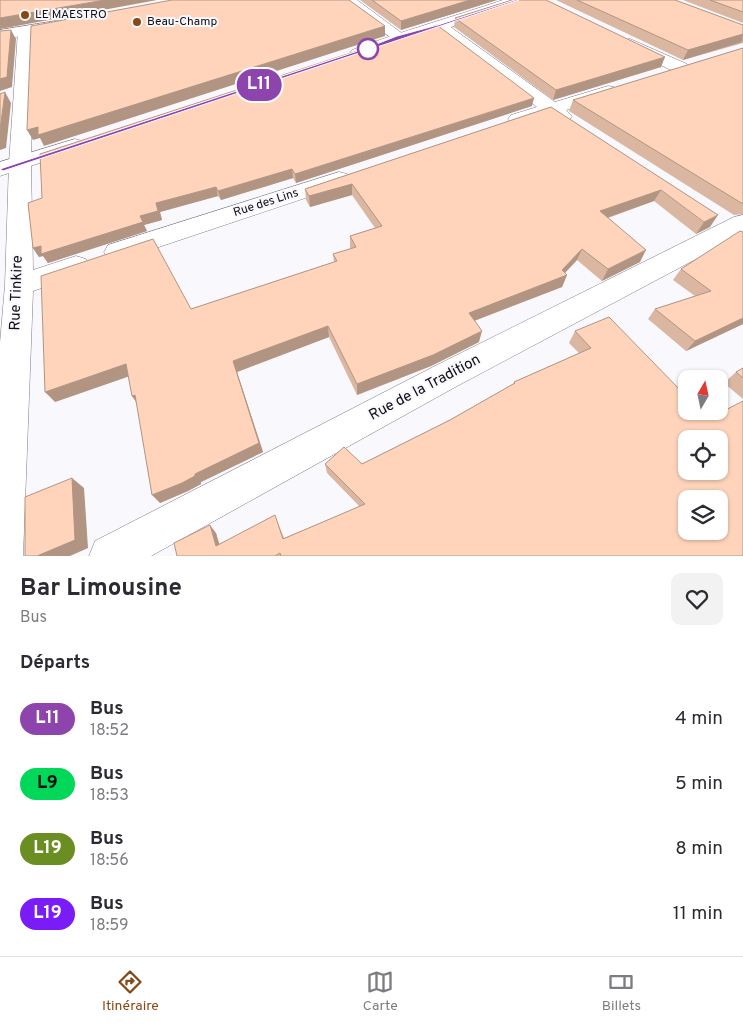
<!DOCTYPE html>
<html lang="fr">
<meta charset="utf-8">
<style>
:root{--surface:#fff;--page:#f2f2f3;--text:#2b2b33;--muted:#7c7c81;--line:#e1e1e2;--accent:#8a4817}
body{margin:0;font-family:Overpass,sans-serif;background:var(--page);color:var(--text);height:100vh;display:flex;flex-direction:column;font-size:19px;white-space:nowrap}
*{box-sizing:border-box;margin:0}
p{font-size:16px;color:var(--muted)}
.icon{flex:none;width:28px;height:28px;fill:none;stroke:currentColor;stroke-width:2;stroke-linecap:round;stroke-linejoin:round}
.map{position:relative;height:556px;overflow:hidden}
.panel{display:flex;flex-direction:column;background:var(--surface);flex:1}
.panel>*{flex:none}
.badge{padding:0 10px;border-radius:16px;font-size:18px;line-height:32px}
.needle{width:32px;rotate:9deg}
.tools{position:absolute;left:678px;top:370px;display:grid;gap:10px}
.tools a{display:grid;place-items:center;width:50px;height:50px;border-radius:10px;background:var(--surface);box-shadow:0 1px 4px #0004;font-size:25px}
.map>.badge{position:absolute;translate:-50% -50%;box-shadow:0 0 0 2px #fff}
h2{padding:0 20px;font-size:19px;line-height:45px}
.round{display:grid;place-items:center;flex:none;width:52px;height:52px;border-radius:10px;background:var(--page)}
.overview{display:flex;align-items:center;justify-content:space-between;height:85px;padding:0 20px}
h1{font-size:24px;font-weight:700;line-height:38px}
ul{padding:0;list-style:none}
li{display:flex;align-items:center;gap:15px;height:65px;padding:0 20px}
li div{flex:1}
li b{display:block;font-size:19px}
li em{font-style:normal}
li .badge{min-width:55px;font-weight:700;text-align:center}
.dock{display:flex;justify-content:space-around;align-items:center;height:70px;border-top:1px solid var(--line);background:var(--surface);font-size:14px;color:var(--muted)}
.dock a{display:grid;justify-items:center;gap:2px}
.dock .selected{color:var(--accent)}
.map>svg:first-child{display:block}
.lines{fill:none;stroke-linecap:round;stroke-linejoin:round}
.minor-casing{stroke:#7c7a8f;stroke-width:1}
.tertiary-casing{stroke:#7c7a8f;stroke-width:1}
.minor{fill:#fff;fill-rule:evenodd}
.tertiary{fill:#fff;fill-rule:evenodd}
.wall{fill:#dbb6a1}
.shaded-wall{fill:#b29483}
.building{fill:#ffd4bb;stroke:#b29483;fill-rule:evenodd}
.line{fill:#8e44ad;stroke:#fff}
.poi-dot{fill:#8a4817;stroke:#f8f8fd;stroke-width:2}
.stop-dot{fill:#fff;stroke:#8e44ad;stroke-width:2.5}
.labels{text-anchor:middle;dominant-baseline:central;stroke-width:4;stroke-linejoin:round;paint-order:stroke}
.far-poi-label{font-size:12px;fill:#100f17;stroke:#f8f8fd;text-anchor:start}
.far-street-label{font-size:12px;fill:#100f17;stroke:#f8f8fd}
.street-label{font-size:15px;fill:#100f17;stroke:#f8f8fd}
</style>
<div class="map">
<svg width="743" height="556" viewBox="0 0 743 556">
<rect width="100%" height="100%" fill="#f8f8fd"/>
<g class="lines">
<defs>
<g id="minor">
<polygon points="341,0 357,0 407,37 404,40 394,40"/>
<polygon points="440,21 445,23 555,102 608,86 614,87 617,91 614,95 566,110 572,116 569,120 562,122 549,116 518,125 511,123 508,119 511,115 537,107 435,29 432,26 435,23"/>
<polygon points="26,26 31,28 34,31 31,163 33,270 76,256 86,259 89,266 86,273 33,291 23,556 0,556 0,343 5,285 9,163 18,31 21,28"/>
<polygon points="630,39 687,64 690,68 687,72 681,73 675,72 624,47 622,44 624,41"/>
<polygon points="339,172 347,174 350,179 347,184 117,261 108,259 104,252 108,245"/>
<polygon points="743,215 743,234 459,385 151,556 89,556 95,541 437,365 734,217"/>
</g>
<g id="tertiary">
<path d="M503 0H524L522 3 445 29 404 40 364 56H352L350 53 352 50C402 31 453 17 503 0Z"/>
<polygon points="68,19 73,20 75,23 73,26 0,40 0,30"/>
<polygon points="75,139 82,141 85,145 82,149 0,176 0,162"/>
</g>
</defs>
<!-- minor casing -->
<use href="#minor" class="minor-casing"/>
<!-- tertiary casing -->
<use href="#tertiary" class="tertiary-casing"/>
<!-- minor -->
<use href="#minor" class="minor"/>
<!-- tertiary -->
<use href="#tertiary" class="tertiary"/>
</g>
<!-- wall -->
<g class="wall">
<polygon points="360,0 497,0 401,30"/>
<polygon points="556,0 675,0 743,25 743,43 683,60"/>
<polygon points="683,0 743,0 743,23"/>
<polygon points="455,18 661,67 553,100 454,27"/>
<polygon points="743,48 743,214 734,215 569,111 573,100"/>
<polygon points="532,106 296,183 293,178 221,200 218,196 160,212 162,220 144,225 147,231 48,263 43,256 39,257 33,248 28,203"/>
<polygon points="551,107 710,227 696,234 654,201 608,218 640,262 602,281 577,260 565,273 567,275 562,287 474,321 479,342 431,366 357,395 329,337 237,372 263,452 201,482 201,484 188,491 160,503 137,403 132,396 128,376 55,402 191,309 334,262 333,254 351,249 350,247 350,236 375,228 352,195 310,207 306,200 305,189"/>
<polygon points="743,232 743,324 686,351 648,319 655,309 695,296 673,280 681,269"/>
<polygon points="575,331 708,419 743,556 177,556 216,533 219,544 278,523 284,538 360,507 327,473 325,464 362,464 450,420 513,384 514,382 579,353 569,343"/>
<polygon points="743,368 743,399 724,383 736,372"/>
</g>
<!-- shaded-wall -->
<g class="shaded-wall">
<polygon points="105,0 157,0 0,29 0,18"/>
<polygon points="470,0 497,0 401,30 401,21"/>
<polygon points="385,26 385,36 44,146 40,138 33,140 27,130"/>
<polygon points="11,30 16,39 12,87 0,91 0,79"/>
<polygon points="743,34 742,42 683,60 688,50"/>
<polygon points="665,57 661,67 553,100 556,90"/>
<polygon points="5,92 11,103 6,148 0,150 0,130"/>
<polygon points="534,98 532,106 296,183 295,174"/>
<polygon points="292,169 293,178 221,200 218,191"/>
<polygon points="352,184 352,195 310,207 309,196"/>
<polygon points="216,187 218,196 160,212 162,220 144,225 147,231 48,263 43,256 39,257 33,248 140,216 156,203"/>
<polygon points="661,190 654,201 595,222 600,211"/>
<polygon points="718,215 710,227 696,234 704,222"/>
<polygon points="582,249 577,260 560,278 567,275 562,287 466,324 469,313 562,270"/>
<polygon points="646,250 640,262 602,281 608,269"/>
<polygon points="743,318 743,324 686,351 695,341"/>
<polygon points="328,326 329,337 237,372 263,452 201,482 201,484 188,491 160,503 152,495 195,474 233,361"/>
<polygon points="482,331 479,342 431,366 357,395 357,384"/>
<polygon points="126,364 133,375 55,402 45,392"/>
<polygon points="135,395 139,406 132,396"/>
<polygon points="72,478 84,488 88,548 70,556 37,556"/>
<polygon points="210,525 216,533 222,553 216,546"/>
</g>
<!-- building -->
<g class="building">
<polygon points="0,0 105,0 0,18"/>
<polygon points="172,0 349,0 385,26 38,135 38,127 27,130 31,26"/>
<polygon points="372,0 470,0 401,21"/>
<polygon points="512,0 546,0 665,57 556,90 455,18"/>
<polygon points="577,0 675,0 743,25 743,34 688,50"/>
<polygon points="710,0 743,0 743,12"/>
<polygon points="437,25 534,98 295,174 292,169 218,191 216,187 156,203 158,211 140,216 143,222 41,254 41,246 33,248 28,203 42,198 40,154"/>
<polygon points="11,30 7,77 0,79 0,31"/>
<polygon points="743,48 743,204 573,100"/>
<polygon points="5,92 0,130 0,94"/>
<polygon points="551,107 718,215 704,222 661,190 600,211 646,250 608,269 582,249 562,270 567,275 469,313 482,331 433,355 357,384 328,326 233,361 259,443 195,474 195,476 182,483 152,495 135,395 132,396 126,364 45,392 41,276 153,239 191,309 337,261 333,254 356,247 350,236 382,226 352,184 309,196 305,189"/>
<polygon points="740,231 743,232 743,318 695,341 655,309 711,291 681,269"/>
<path d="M609 317 686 396V411H701L708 419 743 401V556H281L280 553 275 556H177L174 543 210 525 216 546 275 515 283 539 365 504 325 464 344 447 362 464 450 420 515 383 514 382 591 348 575 331ZM686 439H719V471H686ZM686 499H719V531H686Z"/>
<polygon points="743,368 743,378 736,372"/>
<polygon points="72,478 75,540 37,556 25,556 25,497"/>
</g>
<!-- line -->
<polygon class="line" points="515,0 519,0 3,171 0,169 361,50 397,36 438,25"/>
<!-- markers -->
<g class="poi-dot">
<circle cx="25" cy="15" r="5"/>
<circle cx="137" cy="22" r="5"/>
</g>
<circle class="stop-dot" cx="368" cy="49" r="10"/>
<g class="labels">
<!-- far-poi labels -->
<g class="far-poi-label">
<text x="35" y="15">LE MAESTRO</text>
<text x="147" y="22">Beau-Champ</text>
</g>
<!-- far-street labels -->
<g class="far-street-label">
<text transform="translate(266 203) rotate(-18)">Rue des Lins</text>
</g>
<!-- street labels -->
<g class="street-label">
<text transform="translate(17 293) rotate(-88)">Rue Tinkire</text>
<text transform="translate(425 388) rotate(-28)">Rue de la Tradition</text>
</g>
</g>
</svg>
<div class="tools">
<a><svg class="needle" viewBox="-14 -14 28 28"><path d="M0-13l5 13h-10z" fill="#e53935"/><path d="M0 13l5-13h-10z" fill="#7c7c81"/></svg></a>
<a><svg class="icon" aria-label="locate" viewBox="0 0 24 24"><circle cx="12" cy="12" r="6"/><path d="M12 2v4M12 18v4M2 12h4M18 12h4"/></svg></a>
<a><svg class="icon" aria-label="layers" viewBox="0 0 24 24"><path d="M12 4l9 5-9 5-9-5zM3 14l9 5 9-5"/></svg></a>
</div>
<b class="badge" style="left:259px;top:85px;background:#8e44ad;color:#fff">L11</b>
</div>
<section class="panel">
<div class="overview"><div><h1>Bar Limousine</h1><p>Bus</p></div><a class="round"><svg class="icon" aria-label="heart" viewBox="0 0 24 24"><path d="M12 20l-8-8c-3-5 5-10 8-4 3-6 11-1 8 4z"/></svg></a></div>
<h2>Départs</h2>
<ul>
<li><span class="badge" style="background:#8e44ad;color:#fff">L11</span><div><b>Bus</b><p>18:52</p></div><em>4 min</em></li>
<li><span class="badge" style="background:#01d758;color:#111">L9</span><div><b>Bus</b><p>18:53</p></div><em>5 min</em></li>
<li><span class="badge" style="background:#6b8e23;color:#fff">L19</span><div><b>Bus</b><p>18:56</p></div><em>8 min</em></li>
<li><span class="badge" style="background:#791cf8;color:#fff">L19</span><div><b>Bus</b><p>18:59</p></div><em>11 min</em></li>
</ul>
</section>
<nav class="dock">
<a class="selected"><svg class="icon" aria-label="directions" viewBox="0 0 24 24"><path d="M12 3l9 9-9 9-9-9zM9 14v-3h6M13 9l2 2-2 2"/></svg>Itinéraire</a>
<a><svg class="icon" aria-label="map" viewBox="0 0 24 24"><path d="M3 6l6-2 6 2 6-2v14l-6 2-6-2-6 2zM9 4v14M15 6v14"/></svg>Carte</a>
<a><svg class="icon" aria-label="tickets" viewBox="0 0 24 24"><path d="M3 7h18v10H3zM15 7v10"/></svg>Billets</a>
</nav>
